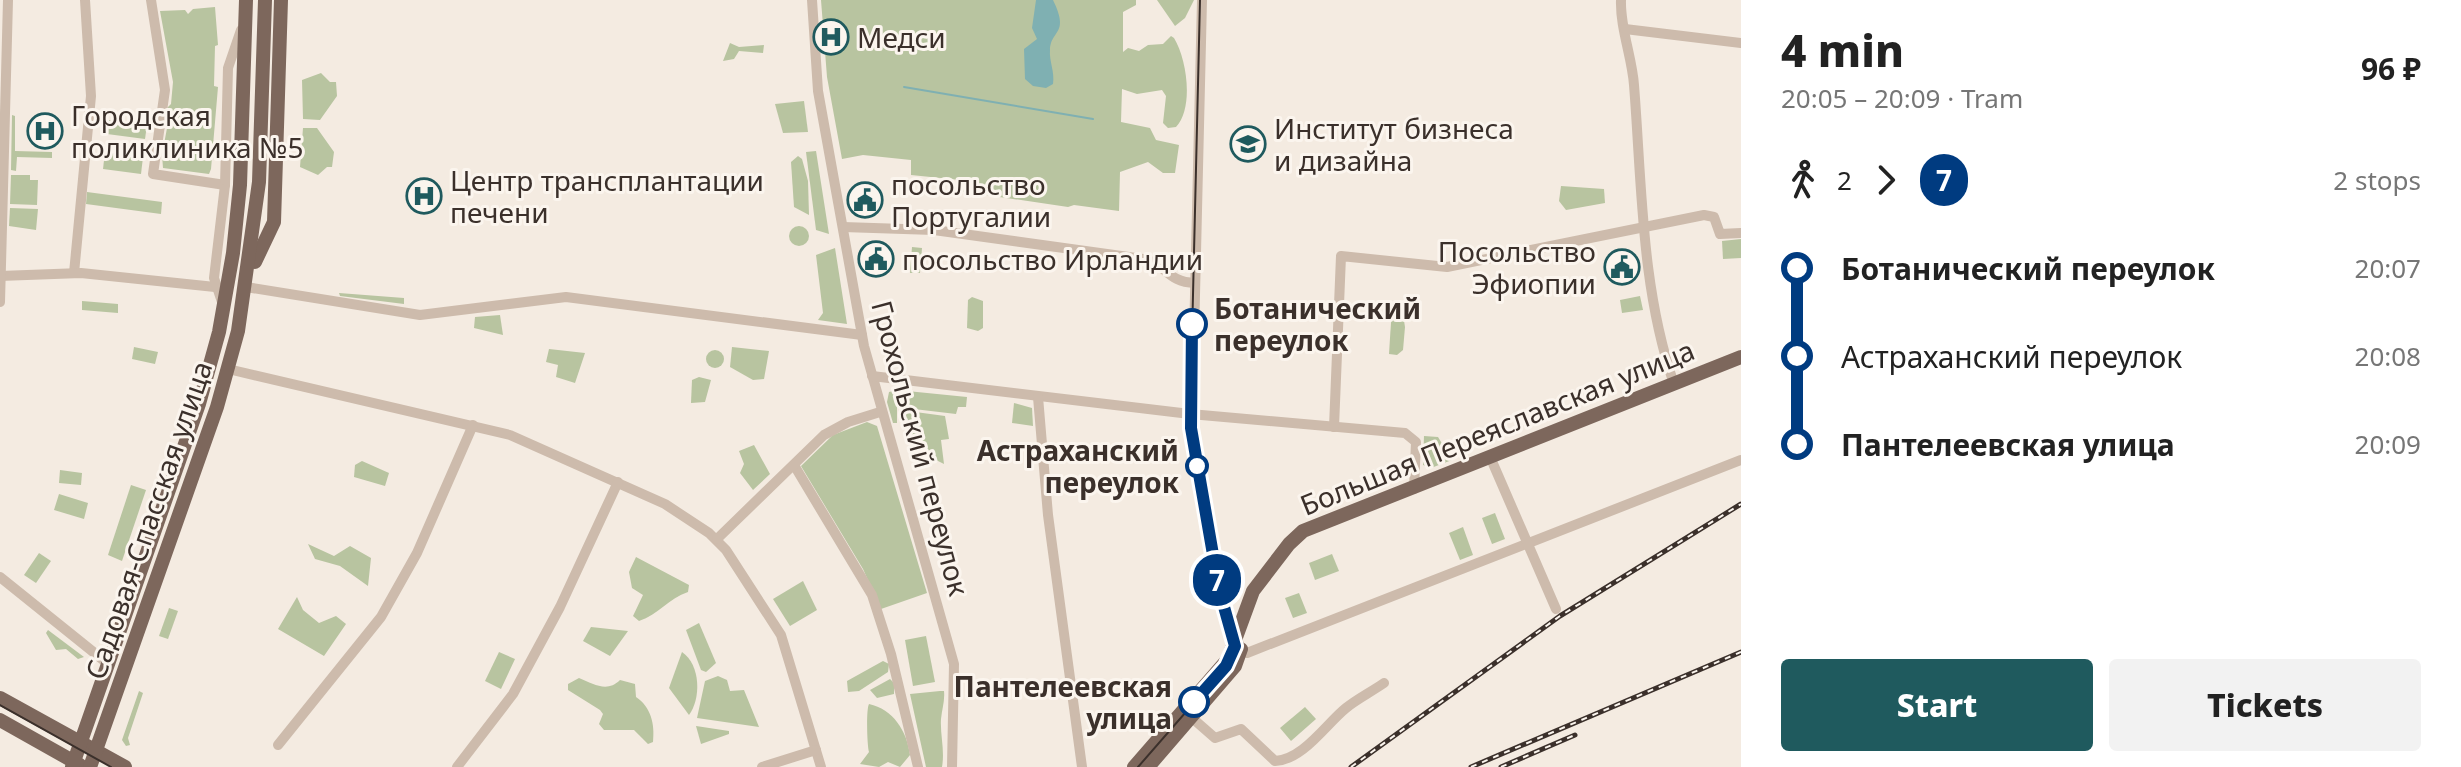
<!DOCTYPE html>
<meta charset="utf-8">
<style>
:root{--surface:#fff;--page:#f2f2f2;--text:#222;--muted:#767676;--accent:#1f5a5e}
body{margin:0;font-family:"Noto Sans",sans-serif;background:var(--page);color:var(--text);height:100vh;display:flex;flex-direction:column;font-size:30px;white-space:nowrap}
*{box-sizing:border-box;margin:0}
p{font-size:26px;color:var(--muted)}
.icon{flex:none;width:44px;height:44px;fill:none;stroke:currentColor;stroke-width:2;stroke-linecap:round;stroke-linejoin:round}
.map{position:relative;flex:1;overflow:hidden}
.panel{display:flex;flex-direction:column;background:var(--surface);width:720px}
.panel>*{flex:none}
.badge{padding:0 16px;border-radius:26px;font-size:28px;line-height:52px}
.map>.badge{position:absolute;translate:-50% -50%;box-shadow:0 0 0 4px #fff}
.legs{display:flex;align-items:center;gap:12px;height:88px;padding:0 40px;font-size:26px}
.legs p{margin-inline-start:auto}
.overview{display:flex;align-items:center;justify-content:space-between;height:136px;padding:0 40px}
h1{font-size:44px;font-weight:800;line-height:60px}
.primary-button{display:flex;gap:16px;margin-top:auto;padding:16px 40px}
.primary-button a{flex:1;height:92px;border-radius:8px;background:var(--accent);color:#fff;font-size:32px;font-weight:800;line-height:92px;text-align:center}
.primary-button a+a{background:var(--page);color:var(--text)}
ul{padding:0 40px;list-style:none}
li{display:flex;align-items:center;gap:28px;height:88px;font-size:30px}
li i{display:grid;place-items:center;width:12px;height:100%;margin:0 10px;background:currentColor}
li i::after{content:'';width:20px;height:20px;margin:-10px;border:6px solid;border-radius:50%;background:var(--surface)}
li p{margin-inline-start:auto}
li:first-child i{background:linear-gradient(#0000 50%,currentColor 0)}
li:last-child i{background:linear-gradient(currentColor 50%,#0000 0)}
main{display:flex;flex:1;min-height:0}
.map>svg:first-child{display:block}
.green{fill:#b8c4a0}
.water{fill:#7fb0b2}
.lines{fill:none;stroke-linecap:round;stroke-linejoin:round}
.stream{stroke:#7fb0b2;stroke-width:2}
.minor{stroke:#cdbbac;stroke-width:10}
.major{stroke:#7d675c;stroke-width:14}
.tram{stroke:#3b302b;stroke-width:2}
.rail-casing{stroke:#3b302b;stroke-width:5}
.rail{stroke:#fbf5ee;stroke-width:2;stroke-dasharray:6;stroke-linecap:butt}
.line-1-casing{stroke:#fff;stroke-width:18}
.line-1{stroke:#003b80;stroke-width:12}
.stop-1-dot{fill:#fff;stroke:#003b80;stroke-width:4}
.labels{text-anchor:middle;dominant-baseline:central;stroke-width:6;stroke-linejoin:round;paint-order:stroke}
.poi-label{font-size:28px;fill:#3b302b;stroke:#fbf5ee;text-anchor:start}
.stop-label{font-size:28px;font-weight:bold;fill:#3b302b;stroke:#fbf5ee;text-anchor:end}
.street-label{font-size:28px;fill:#3b302b;stroke:#fbf5ee}
</style>
<main>
<div class="map">
<svg width="1741" height="767" viewBox="0 0 1741 767">
<rect width="100%" height="100%" fill="#f4ebe1"/>
<!-- green -->
<g class="green">
<path d="M821 0H1136V5L1123 12V52L1128 48 1139 51 1148 45 1163 44 1171 36 1174 38C1187 59 1194 108 1176 127L1168 128 1163 123 1166 96 1162 90 1137 94 1122 89 1121 122 1150 128 1156 140 1179 145 1175 173H1163L1148 162 1120 172 1119 211 1074 205 1068 207 959 191 960 180 911 175V160L863 155 842 159 827 77Z"/>
<polygon points="1157,0 1194,0 1185,18 1175,26"/>
<polygon points="215,7 218,45 215,46 214,86 218,87 211,169 209,174 163,168 162,155 170,112 167,108 171,104 173,82 160,11 185,10 188,14 193,9"/>
<polygon points="730,43 739,47 764,45 763,53 739,51 734,59 723,61"/>
<polygon points="321,73 330,82 336,82 337,96 320,120 303,119 302,80"/>
<polygon points="804,101 808,132 783,133 775,104"/>
<polygon points="12,115 15,116 15,151 52,152 52,158 17,157 16,171 11,170"/>
<polygon points="109,120 147,125 145,139 107,134"/>
<polygon points="303,128 317,128 334,152 332,167 327,167 318,175 300,167"/>
<polygon points="816,151 829,234 816,230 806,152"/>
<polygon points="105,152 143,157 141,174 103,169"/>
<polygon points="798,156 802,159 808,181 809,215 794,207 791,162"/>
<polygon points="11,175 30,175 30,180 38,180 37,205 10,204"/>
<polygon points="1561,186 1604,189 1605,203 1566,210 1559,201"/>
<polygon points="87,192 162,202 161,214 86,204"/>
<polygon points="10,208 38,209 36,230 9,226"/>
<circle cx="799" cy="236" r="10"/>
<polygon points="1741,239 1741,258 1723,259 1722,241"/>
<polygon points="912,247 922,248 920,273 910,273"/>
<polygon points="835,248 847,324 818,320 823,313 816,255"/>
<polygon points="339,293 404,298 404,304 340,296"/>
<polygon points="1640,296 1643,310 1622,313 1620,300"/>
<polygon points="972,297 983,301 983,328 978,331 967,328 968,300"/>
<polygon points="82,301 118,304 118,313 82,310"/>
<polygon points="1392,307 1402,308 1405,327 1403,350 1397,355 1389,354"/>
<polygon points="500,315 503,335 474,328 475,317"/>
<polygon points="134,347 158,352 155,364 132,359"/>
<polygon points="732,347 769,351 764,379 753,380 730,367"/>
<polygon points="549,349 585,353 575,383 556,377 558,365 546,362"/>
<circle cx="715" cy="359" r="9"/>
<polygon points="699,377 711,380 705,402 691,403 692,380"/>
<polygon points="897,390 967,397 966,407 958,407 956,414 897,407 897,423 893,423 887,402 889,392"/>
<polygon points="1014,403 1032,408 1033,426 1012,423"/>
<polygon points="908,411 945,416 949,439 941,440 944,464 934,459 916,462 904,415"/>
<polygon points="867,422 877,426 927,593 881,609 863,569 801,466 833,435"/>
<polygon points="1424,436 1438,437 1452,460 1431,468 1423,465"/>
<polygon points="754,445 770,474 753,490 740,473 744,464 739,451"/>
<polygon points="362,461 389,473 385,486 354,477 355,465"/>
<polygon points="60,470 82,473 81,485 59,483"/>
<polygon points="131,485 146,490 122,561 108,555"/>
<polygon points="59,494 88,503 84,519 54,510"/>
<polygon points="1495,513 1505,539 1492,544 1482,518"/>
<polygon points="1463,527 1473,555 1460,560 1449,533"/>
<polygon points="308,544 334,556 350,546 371,558 368,586 340,566 315,559"/>
<polygon points="39,553 51,561 36,583 24,575"/>
<polygon points="1332,554 1339,571 1315,580 1309,563"/>
<path d="M636 557 689 585 688 592C669 598 658 615 639 621L633 616 643 595 632 588 629 572Z"/>
<polygon points="803,581 817,610 790,626 773,599"/>
<polygon points="1299,593 1307,613 1293,618 1285,598"/>
<polygon points="297,597 303,610 319,623 336,616 346,624 324,656 278,629"/>
<polygon points="169,608 178,611 168,639 159,636"/>
<polygon points="699,623 716,663 706,672 701,670 686,630"/>
<polygon points="591,627 628,631 610,656 583,641"/>
<polygon points="48,630 84,657 78,659 66,649 56,650 46,633"/>
<polygon points="926,636 935,682 913,686 905,640"/>
<polygon points="499,652 515,659 501,689 485,681"/>
<path d="M682 652C701 665 701 699 689 715L669 688Z"/>
<polygon points="883,661 889,664 888,672 859,691 848,692 847,681"/>
<polygon points="718,676 727,680 730,691 744,690 759,727 697,718 705,681"/>
<path d="M579 678C594 684 607 693 620 680L635 684 636 697C651 707 655 724 653 742L648 744 634 730H604L599 724 603 714 600 710 568 690V684Z"/>
<polygon points="890,679 894,683 894,694 877,698 870,690"/>
<polygon points="139,691 143,693 128,738 130,745 126,746 122,740"/>
<path d="M940 691H944C945 701 942 709 941 719 940 735 945 750 942 767H926L910 694Z"/>
<path d="M869 704C893 709 907 731 910 755L900 767 888 762 879 767 860 764 869 752C867 745 866 709 869 704Z"/>
<polygon points="1305,707 1316,719 1291,741 1280,728"/>
<polygon points="696,726 729,731 729,734 701,744"/>
</g>
<!-- water -->
<path class="water" d="M1036 0H1053C1070 35 1051 29 1050 50 1049 61 1055 72 1053 84L1046 88 1033 86 1025 79 1024 49 1037 39 1032 28Z"/>
<g class="lines">
<!-- stream -->
<polyline class="stream" points="904,87 1093,119"/>
<!-- minor -->
<g class="minor">
<polyline points="151,0 165,90 153,174 225,185"/>
<polyline points="812,0 818,91 864,346 954,664 952,767"/>
<polyline points="1202,0 1192,421 1222,588 1241,651 1247,653 1741,460"/>
<path d="M1621 0C1620 28 1632 57 1634 85 1642 186 1641 288 1674 384"/>
<polyline points="1625,29 1741,43"/>
<path d="M843 227 934 230 1143 259C1166 263 1166 282 1195 283"/>
<polyline points="74,273 91,96 85,0"/>
<polyline points="0,276 81,273 215,287"/>
<polyline points="246,287 420,315 566,297 862,335"/>
<polyline points="0,302 8,0"/>
<polyline points="223,305 214,278 225,185 228,68 241,30"/>
<polyline points="228,369 510,435 665,504 709,533 726,550 781,635 821,767"/>
<polyline points="872,376 1190,414 1405,433 1416,442 1414,489"/>
<polyline points="1038,397 1048,515 1082,767"/>
<polyline points="1334,427 1341,256 1447,267 1704,215 1714,217 1720,234 1741,233"/>
<polyline points="1491,459 1556,609"/>
<polyline points="794,465 872,595 891,654 918,767"/>
<polyline points="717,539 824,435 848,422 880,412"/>
<polyline points="0,577 107,663"/>
<path d="M1191 717 1215 738 1241 729 1275 761C1303 760 1326 724 1346 708 1357 699 1371 692 1384 683"/>
<polyline points="278,745 381,617 417,553 473,425"/>
<polyline points="457,767 513,694 560,607 618,482"/>
<polyline points="762,767 816,750"/>
</g>
<!-- major -->
<g class="major">
<polyline points="255,262 274,222 281,0"/>
<polyline points="0,698 125,767"/>
<polyline points="0,720 80,765"/>
<polyline points="72,767 199,404 219,332 233,253 240,185 246,0"/>
<polyline points="90,767 217,407 238,331 259,182 265,0"/>
<polyline points="1134,767 1228,659 1253,591 1289,544 1303,531 1741,357"/>
<polyline points="1148,767 1235,666 1241,649"/>
</g>
<!-- tram -->
<g class="tram">
<polyline points="0,705 111,767"/>
<polyline points="1138,767 1226,666 1235,646 1219,589 1190,421 1200,0"/>
</g>
<defs>
<g id="rail">
<polyline points="1351,767 1560,616 1741,504"/>
<polyline points="1471,767 1741,652"/>
<polyline points="1501,767 1575,735"/>
</g>
</defs>
<!-- rail casing -->
<use href="#rail" class="rail-casing"/>
<!-- rail -->
<use href="#rail" class="rail"/>
</g>
<g class="lines">
<defs>
<polyline id="line-1" points="1192,324 1191,428 1219,589 1235,646 1226,666 1194,702"/>
</defs>
<!-- line-1 casing -->
<use href="#line-1" class="line-1-casing"/>
<!-- line-1 -->
<use href="#line-1" class="line-1"/>
</g>
<!-- icons -->
<defs>
<symbol id="hospital-ring" viewBox="-11 -11 22 22"><circle r="9.5" fill="#fbf5ee" stroke="#1f5a5e" stroke-width="1.5"/><path d="M-5-5h3v3.5h4V-5h3V5h-3V1.5h-4V5h-3Z" fill="#1f5a5e"/></symbol>
<symbol id="university-ring" viewBox="-11 -11 22 22"><circle r="9.5" fill="#fbf5ee" stroke="#1f5a5e" stroke-width="1.5"/><path d="M0-5L7-2L0 1L-7-2ZM-4 1L0 2.5L4 1V4Q0 6-4 4Z" fill="#1f5a5e"/></symbol>
<symbol id="civic-ring" viewBox="-11 -11 22 22"><circle r="9.5" fill="#fbf5ee" stroke="#1f5a5e" stroke-width="1.5"/><path d="M-.6-6.5H3V-4.5H.6V-3L4-1V1h2V6H-6V1h2V-1L-.6-3ZM-1.2 2.5V6h2.4V2.5Z" fill="#1f5a5e"/></symbol>
</defs>
<g fill-rule="evenodd">
<use href="#hospital-ring" x="811" y="17" width="40" height="40"/>
<use href="#hospital-ring" x="25" y="111" width="40" height="40"/>
<use href="#university-ring" x="1228" y="124" width="40" height="40"/>
<use href="#hospital-ring" x="404" y="176" width="40" height="40"/>
<use href="#civic-ring" x="845" y="180" width="40" height="40"/>
<use href="#civic-ring" x="856" y="239" width="40" height="40"/>
<use href="#civic-ring" x="1602" y="247" width="40" height="40"/>
</g>
<!-- markers -->
<g class="stop-1-dot">
<circle cx="1192" cy="324" r="14"/>
<circle cx="1197" cy="466" r="10"/>
<circle cx="1194" cy="702" r="14"/>
</g>
<g class="labels">
<!-- poi labels -->
<g class="poi-label">
<text x="857" y="37">Медси</text>
<text x="71" y="115">Городская<tspan x="71" dy="32">поликлиника №5</tspan></text>
<text x="1274" y="128">Институт бизнеса<tspan x="1274" dy="32">и дизайна</tspan></text>
<text x="450" y="180">Центр трансплантации<tspan x="450" dy="32">печени</tspan></text>
<text x="891" y="184">посольство<tspan x="891" dy="32">Португалии</tspan></text>
<text x="1596" y="251" text-anchor="end">Посольство<tspan x="1596" dy="32">Эфиопии</tspan></text>
<text x="902" y="259">посольство Ирландии</text>
</g>
<!-- stop labels -->
<g class="stop-label">
<text x="1214" y="308" text-anchor="start">Ботанический<tspan x="1214" dy="32">переулок</tspan></text>
<text x="1179" y="450">Астраханский<tspan x="1179" dy="32">переулок</tspan></text>
<text x="1172" y="686">Пантелеевская<tspan x="1172" dy="32">улица</tspan></text>
</g>
<!-- street labels -->
<g class="street-label">
<text transform="translate(1497 427) rotate(-22)">Большая Переяславская улица</text>
<text transform="translate(921 448) rotate(75)">Грохольский переулок</text>
<text transform="translate(148 520) rotate(-71)">Садовая-Спасская улица</text>
</g>
</g>
</svg>
<b class="badge" style="left:1217px;top:580px;background:#003b80;color:#fff">7</b>
</div>
<section class="panel">
<div class="overview"><div><h1>4 min</h1><p>20:05 – 20:09 · Tram</p></div><b>96 ₽</b></div>
<div class="legs"><svg class="icon" aria-label="walk" viewBox="0 0 24 24"><circle cx="13" cy="4" r="2"/><path d="M13 8l-2 6 4 7M11 14l-3 7M7 12l3-4h3l4 4"/></svg>2<svg class="icon" aria-label="forward" viewBox="0 0 24 24"><path d="M9 5l7 7-7 7"/></svg><b class="badge" style="background:#003b80;color:#fff">7</b><p>2 stops</p></div>
<ul>
<li><i style="color:#003b80"></i><b>Ботанический переулок</b><p>20:07</p></li>
<li><i style="color:#003b80"></i><span>Астраханский переулок</span><p>20:08</p></li>
<li><i style="color:#003b80"></i><b>Пантелеевская улица</b><p>20:09</p></li>
</ul>
<div class="primary-button"><a>Start</a><a>Tickets</a></div>
</section>
</main>
